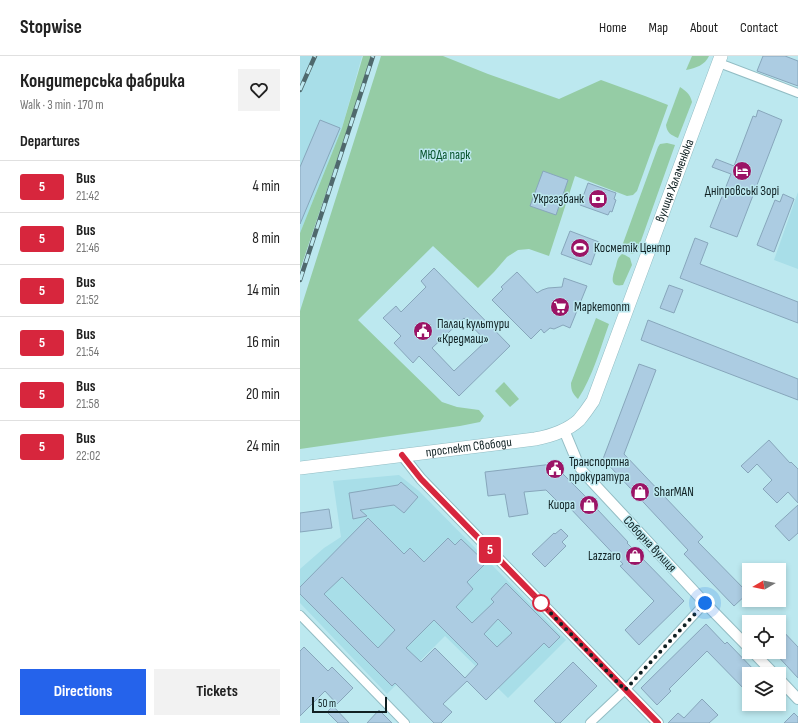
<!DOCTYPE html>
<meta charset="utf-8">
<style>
:root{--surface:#fff;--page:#f2f2f2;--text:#222;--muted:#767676;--line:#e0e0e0;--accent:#2563eb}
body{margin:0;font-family:"Sofia Sans Condensed",sans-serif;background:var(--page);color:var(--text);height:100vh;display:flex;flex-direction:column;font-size:15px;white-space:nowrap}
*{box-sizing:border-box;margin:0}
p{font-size:13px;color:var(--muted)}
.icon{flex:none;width:22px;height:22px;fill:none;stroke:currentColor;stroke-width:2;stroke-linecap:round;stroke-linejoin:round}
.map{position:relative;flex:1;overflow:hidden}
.side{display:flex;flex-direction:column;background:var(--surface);width:300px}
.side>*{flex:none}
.badge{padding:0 8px;border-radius:3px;font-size:14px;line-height:26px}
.needle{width:26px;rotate:260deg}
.buttons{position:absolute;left:442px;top:507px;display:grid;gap:8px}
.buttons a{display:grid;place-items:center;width:44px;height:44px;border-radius:0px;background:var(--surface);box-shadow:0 2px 6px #0003;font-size:20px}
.scale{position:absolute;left:12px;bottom:10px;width:75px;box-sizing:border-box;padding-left:4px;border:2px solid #102123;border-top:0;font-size:11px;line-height:14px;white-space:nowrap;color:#102123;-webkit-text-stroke:3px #bce8ef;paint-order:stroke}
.you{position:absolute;width:20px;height:20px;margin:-10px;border:3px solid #fff;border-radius:50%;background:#1a73e8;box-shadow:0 0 0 6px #1a73e833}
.map>.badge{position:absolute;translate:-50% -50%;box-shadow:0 0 0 2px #fff}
h2{padding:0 20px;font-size:15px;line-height:36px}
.round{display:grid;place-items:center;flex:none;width:42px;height:42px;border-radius:0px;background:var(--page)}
.head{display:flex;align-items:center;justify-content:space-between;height:68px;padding:0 20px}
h1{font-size:19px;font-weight:700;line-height:30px}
.action{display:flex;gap:8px;margin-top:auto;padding:8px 20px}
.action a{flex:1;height:46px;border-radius:0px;background:var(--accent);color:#fff;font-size:16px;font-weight:700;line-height:46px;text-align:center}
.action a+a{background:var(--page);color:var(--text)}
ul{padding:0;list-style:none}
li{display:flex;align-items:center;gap:12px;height:52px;padding:0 20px;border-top:1px solid var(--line)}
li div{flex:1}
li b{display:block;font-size:15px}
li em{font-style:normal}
li .badge{min-width:44px;font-weight:700;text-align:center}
header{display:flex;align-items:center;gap:24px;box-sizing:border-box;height:56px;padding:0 20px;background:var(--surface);border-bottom:1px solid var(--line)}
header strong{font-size:19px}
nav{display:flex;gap:22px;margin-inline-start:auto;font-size:14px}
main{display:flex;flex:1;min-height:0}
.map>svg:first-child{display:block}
.built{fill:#a8dee8}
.green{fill:#95cca5}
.building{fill:#accce2;stroke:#87a6bb;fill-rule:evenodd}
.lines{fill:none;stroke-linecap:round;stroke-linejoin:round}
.minor-casing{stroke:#92bdc4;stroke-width:10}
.tertiary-casing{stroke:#92bdc4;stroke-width:12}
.trunk-casing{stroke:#92bdc4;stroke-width:14}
.minor{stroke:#fff;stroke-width:8}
.tertiary{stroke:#fff;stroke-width:10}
.trunk{stroke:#fff;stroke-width:13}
.rail-casing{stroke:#4f696d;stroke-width:4.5}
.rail{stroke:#bce8ef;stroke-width:3;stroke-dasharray:9;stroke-linecap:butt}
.line-casing{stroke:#fff;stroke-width:9}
.line{stroke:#d7263d;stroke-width:6}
.walk{stroke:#102123;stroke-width:4;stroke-dasharray:0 7.2}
.stop-dot{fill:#fff;stroke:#d7263d;stroke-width:2}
.labels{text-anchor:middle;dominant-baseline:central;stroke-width:3;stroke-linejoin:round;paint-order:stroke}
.park-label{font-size:13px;fill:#05512a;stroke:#bce8ef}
.street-label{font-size:13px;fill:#102123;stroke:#bce8ef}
.poi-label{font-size:13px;fill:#102123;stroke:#bce8ef;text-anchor:start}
</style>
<header>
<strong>Stopwise</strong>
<nav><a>Home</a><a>Map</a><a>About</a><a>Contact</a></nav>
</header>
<main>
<section class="side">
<div class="head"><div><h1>Кондитерська фабрика</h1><p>Walk · 3 min · 170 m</p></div><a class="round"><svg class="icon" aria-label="heart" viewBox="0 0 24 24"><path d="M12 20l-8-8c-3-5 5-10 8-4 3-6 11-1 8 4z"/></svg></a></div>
<h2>Departures</h2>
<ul>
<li><span class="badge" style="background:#d7263d;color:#fff">5</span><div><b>Bus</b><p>21:42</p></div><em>4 min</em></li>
<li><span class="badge" style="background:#d7263d;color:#fff">5</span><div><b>Bus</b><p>21:46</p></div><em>8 min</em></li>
<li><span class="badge" style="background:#d7263d;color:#fff">5</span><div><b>Bus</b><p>21:52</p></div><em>14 min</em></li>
<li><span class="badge" style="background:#d7263d;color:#fff">5</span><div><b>Bus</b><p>21:54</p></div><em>16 min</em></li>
<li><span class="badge" style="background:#d7263d;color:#fff">5</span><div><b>Bus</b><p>21:58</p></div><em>20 min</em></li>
<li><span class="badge" style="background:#d7263d;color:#fff">5</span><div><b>Bus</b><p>22:02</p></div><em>24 min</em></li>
</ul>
<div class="action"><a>Directions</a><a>Tickets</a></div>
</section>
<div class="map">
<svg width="498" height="667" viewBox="0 0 498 667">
<rect width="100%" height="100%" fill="#bce8ef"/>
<!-- built -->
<g class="built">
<polygon points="0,0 62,0 42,72 0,177"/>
<polygon points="498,136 498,213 474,204"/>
<polygon points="99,419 119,435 266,584 208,642 145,580 87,638 0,547 0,513 24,492 41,481 33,425"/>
</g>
<!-- green -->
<g class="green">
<polygon points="63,0 72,0 0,214 0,177 42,72"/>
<polygon points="81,0 143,0 188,18 259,43 301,24 345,40 368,49 337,135 333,139 327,140 275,120 249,200 229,193 218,194 207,201 194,216 178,232 133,190 58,264 142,346 157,351 179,354 184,360 180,366 160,370 0,393 0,255"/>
<path d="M392 0H409C405 9 396 12 386 14Z"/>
<path d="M380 31C386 35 390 38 392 46L378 82C371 79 367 77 366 69Z"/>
<path d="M367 87 375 89 337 196 332 198C327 196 324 195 322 190L358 91 360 88Z"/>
<path d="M322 198 325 199 330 202 332 209 323 229C308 232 313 219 316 210 317 205 318 201 322 198Z"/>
<path d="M296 262 309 268C300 293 293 320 278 343 273 338 271 335 271 327Z"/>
<polygon points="204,326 219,343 210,351 195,335"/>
</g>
<!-- building -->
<g class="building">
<polygon points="463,0 485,0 498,5 498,30 457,15"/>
<polygon points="458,54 482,64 437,181 410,171 431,118 412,111 416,103 434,110 453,60 456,61"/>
<polygon points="20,64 40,72 0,168 0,111"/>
<polygon points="243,115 268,124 256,159 230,150"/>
<polygon points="288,127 316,137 314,143 316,144 312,156 310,155 308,159 280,149"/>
<polygon points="483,138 494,143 474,196 457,189 475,144 480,146"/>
<polygon points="270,175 299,186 291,209 261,198"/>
<polygon points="395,182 408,187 400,208 498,246 498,267 380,222"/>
<path d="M134 212 210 290 159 340 119 300 113 307 94 287 101 280 83 262 96 250 101 256 126 231 121 225ZM164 262 186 285 154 315 132 292Z"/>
<polygon points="217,216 237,237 242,234 248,232 262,231 264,222 287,230 270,272 263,269 254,273 250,272 244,277 241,273 231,283 192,244 203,233 201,231"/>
<polygon points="369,229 383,234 374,257 360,252"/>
<polygon points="348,264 498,323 498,344 341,284"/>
<polygon points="339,308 356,314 324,398 403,481 398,486 448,537 434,550 384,498 388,494 303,403"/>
<polygon points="469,384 490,407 491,406 498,413 498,447 488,436 477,447 463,433 472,424 457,408 448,417 441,410"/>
<polygon points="253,408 283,438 328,486 327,487 340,500 384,545 339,589 325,574 354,545 320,510 323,508 269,451 266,454 246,434 224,436 228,458 209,461 205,438 188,440 185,416"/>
<polygon points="101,426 118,441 104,457 94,449 60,454 67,460 53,463 49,437 98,429"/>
<polygon points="498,449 498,477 489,485 475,470"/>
<polygon points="29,453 32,472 0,476 0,457"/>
<path d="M68 462 104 498 110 492 124 506 148 482 155 489 161 483 186 507 167 526 173 533 156 551 172 567 194 546 191 543 206 527 260 581 249 592 244 587 186 644 167 625 143 648 152 656 141 667H134L95 627 92 630 0 538V531ZM42 521 95 574 78 592 24 538ZM198 563 212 577 197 591 184 578ZM134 564 178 608 165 622 135 592 121 606 106 592Z"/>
<polygon points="261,473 268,480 262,486 266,490 245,511 232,498 254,477 255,478"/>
<polygon points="406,568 425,588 427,586 458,618 449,618 449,638 407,595 369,633 371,635 357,649 341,632"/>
<polygon points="479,571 498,591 498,622 474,596 479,596"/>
<polygon points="4,591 28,615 32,611 53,632 37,648 25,635 0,660 0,595"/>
<polygon points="273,606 297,630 260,667 256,667 234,645"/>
<polygon points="402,643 418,659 409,667 368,667 378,657 384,662"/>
<polygon points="33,650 49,667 38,667 27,656"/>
<polygon points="79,654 92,667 67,667"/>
<polygon points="494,657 498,661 498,667 484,667"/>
</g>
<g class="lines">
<defs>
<g id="minor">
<polyline points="419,7 498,37"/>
<polyline points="0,559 105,667"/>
<polyline points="290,667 325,634 405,547"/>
</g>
<g id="tertiary">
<polyline points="264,374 279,410 283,416 405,547 449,592"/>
<polyline points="102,399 121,423 358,667"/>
<polyline points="453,596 474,618"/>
<polyline points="479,623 498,643"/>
</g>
<g id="trunk">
<path id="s1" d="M0 412 235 383C251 380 267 375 279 364 284 358 289 351 293 345L421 0"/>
</g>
</defs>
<!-- minor casing -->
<use href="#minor" class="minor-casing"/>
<!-- tertiary casing -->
<use href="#tertiary" class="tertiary-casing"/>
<!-- trunk casing -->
<use href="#trunk" class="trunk-casing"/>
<!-- minor -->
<use href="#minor" class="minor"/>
<!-- tertiary -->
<use href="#tertiary" class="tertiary"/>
<!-- trunk -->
<use href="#trunk" class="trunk"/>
<defs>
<g id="rail">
<polyline points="0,34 15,0"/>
<polyline points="0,224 73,0"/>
</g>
</defs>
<!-- rail casing -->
<use href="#rail" class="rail-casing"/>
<!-- rail -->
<use href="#rail" class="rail"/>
</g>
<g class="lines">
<defs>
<polyline id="line" points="102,399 121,423 358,667"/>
</defs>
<!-- line casing -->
<use href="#line" class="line-casing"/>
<!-- line -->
<use href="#line" class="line"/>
<!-- walk -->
<polyline class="walk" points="241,547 236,542 325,634 405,547"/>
</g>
<!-- icons -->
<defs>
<symbol id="hotel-disc" viewBox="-11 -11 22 22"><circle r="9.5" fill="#9b1466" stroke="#bce8ef"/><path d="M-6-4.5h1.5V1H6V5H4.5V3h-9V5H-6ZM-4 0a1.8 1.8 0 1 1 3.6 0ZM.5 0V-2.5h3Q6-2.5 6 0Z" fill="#fff"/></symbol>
<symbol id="bank-disc" viewBox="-11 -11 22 22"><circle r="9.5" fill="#9b1466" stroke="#bce8ef"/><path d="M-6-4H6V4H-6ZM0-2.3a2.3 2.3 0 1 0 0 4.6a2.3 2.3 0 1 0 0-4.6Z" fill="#fff"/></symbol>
<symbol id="stadium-disc" viewBox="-11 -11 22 22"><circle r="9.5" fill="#9b1466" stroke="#bce8ef"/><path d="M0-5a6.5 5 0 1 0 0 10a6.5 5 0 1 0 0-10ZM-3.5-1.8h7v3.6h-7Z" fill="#fff"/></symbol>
<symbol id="supermarket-disc" viewBox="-11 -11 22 22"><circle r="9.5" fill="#9b1466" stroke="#bce8ef"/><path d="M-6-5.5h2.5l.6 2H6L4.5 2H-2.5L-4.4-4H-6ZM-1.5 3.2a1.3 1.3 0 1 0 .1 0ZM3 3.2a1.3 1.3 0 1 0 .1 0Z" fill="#fff"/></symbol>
<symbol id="civic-disc" viewBox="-11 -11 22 22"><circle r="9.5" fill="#9b1466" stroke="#bce8ef"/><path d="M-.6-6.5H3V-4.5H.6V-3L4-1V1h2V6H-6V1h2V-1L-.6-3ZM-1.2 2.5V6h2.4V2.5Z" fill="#fff"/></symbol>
<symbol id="shop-disc" viewBox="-11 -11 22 22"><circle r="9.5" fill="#9b1466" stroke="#bce8ef"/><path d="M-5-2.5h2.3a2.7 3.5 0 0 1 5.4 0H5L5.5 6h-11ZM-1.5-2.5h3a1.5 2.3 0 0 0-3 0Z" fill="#fff"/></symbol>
</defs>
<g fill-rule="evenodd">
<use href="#hotel-disc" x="431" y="104" width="22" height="22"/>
<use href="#bank-disc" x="287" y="132" width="22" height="22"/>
<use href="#stadium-disc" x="269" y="181" width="22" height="22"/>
<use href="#supermarket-disc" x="249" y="240" width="22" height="22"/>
<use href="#civic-disc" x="112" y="264" width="22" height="22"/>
<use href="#civic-disc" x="244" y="402" width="22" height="22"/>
<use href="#shop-disc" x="329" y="425" width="22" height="22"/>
<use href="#shop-disc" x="278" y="438" width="22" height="22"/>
<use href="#shop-disc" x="324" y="489" width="22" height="22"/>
</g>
<!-- markers -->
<circle class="stop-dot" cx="241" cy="547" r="8"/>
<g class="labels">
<!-- park labels -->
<g class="park-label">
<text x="145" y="99">МЮДа парк</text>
</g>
<!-- street labels -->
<g class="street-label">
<text stroke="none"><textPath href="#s1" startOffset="544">вулиця Халаменюка</textPath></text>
<text stroke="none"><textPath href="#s1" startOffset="170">проспект Свободи</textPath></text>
<text transform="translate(350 488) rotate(47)">Соборна вулиця</text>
</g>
<!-- poi labels -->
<g class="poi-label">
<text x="442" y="135" text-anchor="middle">Дніпровські Зорі</text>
<text x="284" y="143" text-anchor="end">Укргазбанк</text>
<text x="294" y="192">Косметік Центр</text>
<text x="274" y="251">Маркетопт</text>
<text x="137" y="268">Палац культури<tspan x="137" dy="15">«Кредмаш»</tspan></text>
<text x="269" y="406">Транспортна<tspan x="269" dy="15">прокуратура</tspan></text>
<text x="354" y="436">SharMAN</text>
<text x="275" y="449" text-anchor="end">Киора</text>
<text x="321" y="500" text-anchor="end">Lazzaro</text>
</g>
</g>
</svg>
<div class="buttons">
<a><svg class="needle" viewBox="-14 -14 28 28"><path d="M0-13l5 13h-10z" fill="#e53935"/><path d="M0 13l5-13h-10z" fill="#767676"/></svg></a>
<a><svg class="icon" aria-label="locate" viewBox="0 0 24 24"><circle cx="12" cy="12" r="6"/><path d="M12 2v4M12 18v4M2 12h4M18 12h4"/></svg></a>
<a><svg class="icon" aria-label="layers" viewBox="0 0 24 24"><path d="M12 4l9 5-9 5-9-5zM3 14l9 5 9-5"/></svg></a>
</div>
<div class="scale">50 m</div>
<div class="you" style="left:405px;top:547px"></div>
<b class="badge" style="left:190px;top:494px;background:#d7263d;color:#fff">5</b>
</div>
</main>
